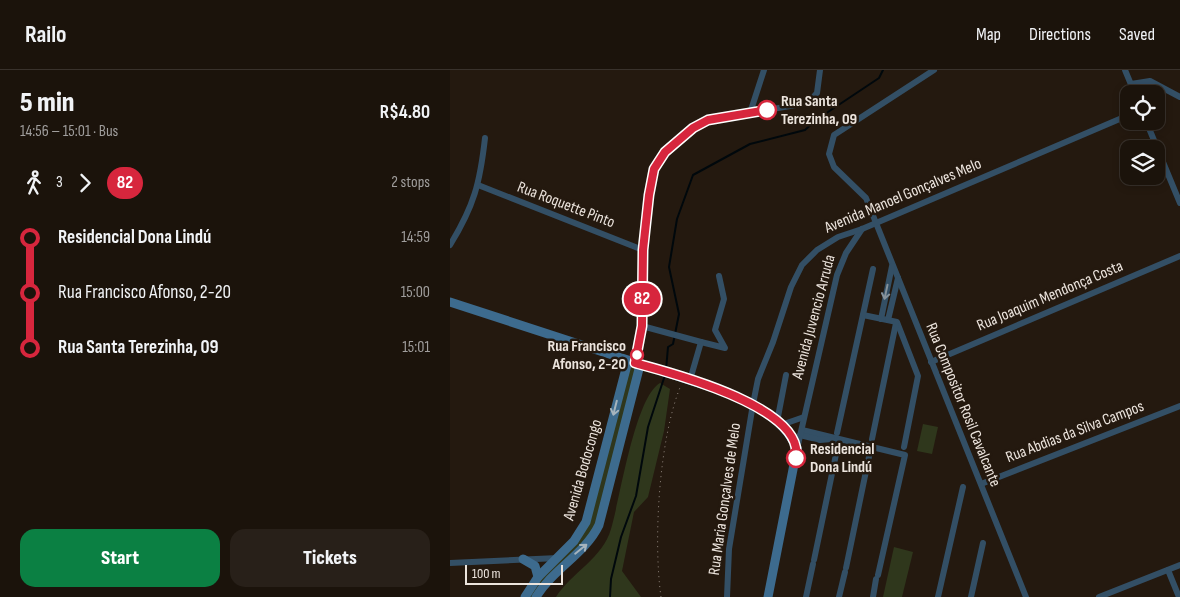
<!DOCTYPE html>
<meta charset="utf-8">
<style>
:root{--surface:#1b130b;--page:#282019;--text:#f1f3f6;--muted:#a09e9d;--line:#39322c;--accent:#0b8043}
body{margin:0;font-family:"Sofia Sans Condensed",sans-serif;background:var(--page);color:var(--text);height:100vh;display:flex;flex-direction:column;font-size:19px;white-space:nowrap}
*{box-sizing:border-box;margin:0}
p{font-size:16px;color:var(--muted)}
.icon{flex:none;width:28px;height:28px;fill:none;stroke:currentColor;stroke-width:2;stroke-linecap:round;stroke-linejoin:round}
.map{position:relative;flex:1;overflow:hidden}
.side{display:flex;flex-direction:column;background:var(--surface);width:450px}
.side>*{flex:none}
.badge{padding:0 10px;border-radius:16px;font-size:18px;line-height:32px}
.buttons{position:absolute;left:670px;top:15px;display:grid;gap:10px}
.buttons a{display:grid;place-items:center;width:45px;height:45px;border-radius:10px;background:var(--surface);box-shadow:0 2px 8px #0003,0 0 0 1px var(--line);font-size:25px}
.scale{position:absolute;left:15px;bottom:12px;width:98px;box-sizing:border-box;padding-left:5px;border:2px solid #ece4dd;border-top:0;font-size:14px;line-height:18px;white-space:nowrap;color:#ece4dd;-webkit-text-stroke:4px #24190f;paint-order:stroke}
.map>.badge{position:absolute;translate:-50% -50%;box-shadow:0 0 0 2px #fff}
.legs{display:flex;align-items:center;gap:8px;height:55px;padding:0 20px;font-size:16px}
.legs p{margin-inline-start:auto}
.overview{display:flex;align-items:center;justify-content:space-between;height:85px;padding:0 20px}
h1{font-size:28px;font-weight:800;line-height:38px}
.primary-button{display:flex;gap:10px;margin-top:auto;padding:10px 20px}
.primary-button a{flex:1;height:58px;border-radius:15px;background:var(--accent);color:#fff;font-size:20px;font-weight:800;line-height:58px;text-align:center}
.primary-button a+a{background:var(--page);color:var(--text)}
ul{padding:0 20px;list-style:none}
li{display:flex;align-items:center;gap:18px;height:55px;font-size:19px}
li i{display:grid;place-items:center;width:8px;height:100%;margin:0 6px;background:currentColor}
li i::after{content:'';width:12px;height:12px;margin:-6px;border:4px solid;border-radius:50%;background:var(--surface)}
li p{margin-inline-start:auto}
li:first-child i{background:linear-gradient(#0000 50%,currentColor 0)}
li:last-child i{background:linear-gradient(currentColor 50%,#0000 0)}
header{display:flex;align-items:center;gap:30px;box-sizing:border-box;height:70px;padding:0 25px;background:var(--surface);border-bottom:1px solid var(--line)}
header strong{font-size:24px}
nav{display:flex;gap:28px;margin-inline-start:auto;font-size:18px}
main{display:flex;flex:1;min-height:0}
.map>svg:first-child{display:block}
.green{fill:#2f371c}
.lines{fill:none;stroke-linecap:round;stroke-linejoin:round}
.stream{stroke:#00080c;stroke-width:2}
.path{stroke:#928880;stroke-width:1;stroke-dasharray:1 4;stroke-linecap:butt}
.street{stroke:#334f65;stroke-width:6}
.secondary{stroke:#3d6b8e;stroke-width:9}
.oneway{stroke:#86929b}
.oneway2{stroke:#a6b4bd}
.line-1-casing{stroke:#fff;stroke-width:11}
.line-1{stroke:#d7263d;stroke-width:8}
.stop-1-dot{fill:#fff;stroke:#d7263d;stroke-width:2.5}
.labels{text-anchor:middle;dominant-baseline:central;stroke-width:5;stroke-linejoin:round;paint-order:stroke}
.stop-label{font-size:16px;font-weight:bold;fill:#ece4dd;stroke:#24190f;text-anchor:start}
.street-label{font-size:16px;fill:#ece4dd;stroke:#24190f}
</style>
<header>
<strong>Railo</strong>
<nav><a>Map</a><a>Directions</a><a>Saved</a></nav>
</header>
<main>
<section class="side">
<div class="overview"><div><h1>5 min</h1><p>14:56 – 15:01 · Bus</p></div><b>R$4.80</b></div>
<div class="legs"><svg class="icon" aria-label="walk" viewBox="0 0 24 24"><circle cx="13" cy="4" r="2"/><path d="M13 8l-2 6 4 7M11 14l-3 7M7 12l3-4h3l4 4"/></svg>3<svg class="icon" aria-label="forward" viewBox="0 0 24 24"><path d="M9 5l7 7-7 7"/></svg><b class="badge" style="background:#d7263d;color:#fff">82</b><p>2 stops</p></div>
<ul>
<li><i style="color:#d7263d"></i><b>Residencial Dona Lindú</b><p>14:59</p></li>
<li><i style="color:#d7263d"></i><span>Rua Francisco Afonso, 2-20</span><p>15:00</p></li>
<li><i style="color:#d7263d"></i><b>Rua Santa Terezinha, 09</b><p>15:01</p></li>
</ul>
<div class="primary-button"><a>Start</a><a>Tickets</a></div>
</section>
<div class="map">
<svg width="730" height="527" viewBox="0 0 730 527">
<rect width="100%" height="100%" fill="#24190f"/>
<!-- green -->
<g class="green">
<polygon points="180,295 186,298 147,452 142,463 84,527 78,527 89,508 130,469"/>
<path d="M210 313 220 319 214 361 198 427 184 442 172 501 191 527H106C121 503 153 488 161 459 170 429 185 327 210 313Z"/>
<polygon points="473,354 488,357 482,384 467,381"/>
<polygon points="444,477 463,482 452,527 433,527"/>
</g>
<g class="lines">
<!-- stream -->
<g class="stream">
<polyline points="216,300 218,277 223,274 229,244 219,197 227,149 243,105 300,74 355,60 366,50 429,8 433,0"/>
<polyline points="160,527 161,509 171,467 186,426 198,357 215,305"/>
</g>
<!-- path -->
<path class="path" d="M211 527C203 470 209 368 231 315"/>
<!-- street -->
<g class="street">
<polyline points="484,0 384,65 379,84 384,97 416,128 576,527"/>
<polyline points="675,0 685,24"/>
<polyline points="681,14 700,11 730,27"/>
<polyline points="300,43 314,0"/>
<polyline points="696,51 730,133"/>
<polyline points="28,115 193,180"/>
<path d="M0 175C24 136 30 113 35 68"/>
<polyline points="413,245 447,252 468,306 454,377"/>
<polyline points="431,249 442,196"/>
<polyline points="438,250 448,208"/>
<polyline points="192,256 251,272 240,310"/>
<polyline points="251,272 275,278 265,260 274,229 269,206"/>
<polyline points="481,292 730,186"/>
<polyline points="185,293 192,256 193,180 200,114 204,99 215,82 243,58 258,50 358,33 367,23 370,0"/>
<polyline points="327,352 336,305"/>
<polyline points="331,355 354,347"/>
<polyline points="352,360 455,385 428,505"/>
<polyline points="387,363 423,199"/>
<polyline points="350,365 370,370 382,369"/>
<polyline points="422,369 446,253"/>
<polyline points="347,379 387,205 396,183 412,159"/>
<polyline points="531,414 730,336"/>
<polyline points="364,490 389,370"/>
<polyline points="0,493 108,488"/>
<polyline points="396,498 421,377"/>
<polyline points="718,500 729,527"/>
<polyline points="277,527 279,479 303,334 308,309 323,272 341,217 352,195 367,180 388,167 412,159 679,45"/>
<polyline points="356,527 363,494"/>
<polyline points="389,527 395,502"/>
<polyline points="423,527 426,509"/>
<polyline points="488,527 513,417"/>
<polyline points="521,527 533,473"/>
<polyline points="649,527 730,495"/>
</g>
<!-- secondary -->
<g class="secondary">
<path d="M0 232 273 321C302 332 335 349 347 379L318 527"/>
<polyline points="73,489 85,496 88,507"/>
<polyline points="75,527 88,507 124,471 136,452 178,291"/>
<path d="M86 527C103 499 135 484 149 455L190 295"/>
</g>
</g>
<!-- one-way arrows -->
<defs><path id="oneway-shaft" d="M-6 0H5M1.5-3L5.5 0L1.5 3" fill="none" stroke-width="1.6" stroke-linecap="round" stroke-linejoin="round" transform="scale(1.25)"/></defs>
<use class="oneway" href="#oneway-shaft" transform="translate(436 222) rotate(102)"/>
<g class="oneway2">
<use href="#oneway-shaft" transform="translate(165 338) rotate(104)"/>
<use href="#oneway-shaft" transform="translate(131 479) rotate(-39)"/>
</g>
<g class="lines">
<defs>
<path id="line-1" d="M317 40 258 50 243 58 215 82 204 99 199 125 193 180 192 256 185 293C222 303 355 337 346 388"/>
</defs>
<!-- line-1 casing -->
<use href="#line-1" class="line-1-casing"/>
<!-- line-1 -->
<use href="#line-1" class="line-1"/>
</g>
<!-- markers -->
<g class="stop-1-dot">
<circle cx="317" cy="40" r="9"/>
<circle cx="187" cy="285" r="6"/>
<circle cx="346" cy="388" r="9"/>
</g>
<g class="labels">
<!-- stop labels -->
<g class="stop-label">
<text x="331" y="31">Rua Santa<tspan x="331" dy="18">Terezinha, 09</tspan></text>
<text x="176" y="276" text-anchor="end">Rua Francisco<tspan x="176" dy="18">Afonso, 2-20</tspan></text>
<text x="360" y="379">Residencial<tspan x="360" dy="18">Dona Lindú</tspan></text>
</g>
<!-- street labels -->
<g class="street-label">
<text transform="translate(453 126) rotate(-23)">Avenida Manoel Gonçalves Melo</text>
<text transform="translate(116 135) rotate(21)">Rua Roquette Pinto</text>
<text transform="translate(600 226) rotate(-23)">Rua Joaquim Mendonça Costa</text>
<text transform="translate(364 247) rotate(-75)">Avenida Juvencio Arruda</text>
<text transform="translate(513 335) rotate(68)">Rua Compositor Rosil Cavalcante</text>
<text transform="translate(625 362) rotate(-21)">Rua Abdias da Silva Campos</text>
<text transform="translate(133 400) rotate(-74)">Avenida Bodocongo</text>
<text transform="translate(275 429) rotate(-82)">Rua Maria Gonçalves de Melo</text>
</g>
</g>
</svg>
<div class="buttons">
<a><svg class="icon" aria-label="locate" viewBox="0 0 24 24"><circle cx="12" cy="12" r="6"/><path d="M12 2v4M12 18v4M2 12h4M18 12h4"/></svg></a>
<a><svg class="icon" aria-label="layers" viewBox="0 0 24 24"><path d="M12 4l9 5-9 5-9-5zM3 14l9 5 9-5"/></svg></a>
</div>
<div class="scale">100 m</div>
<b class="badge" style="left:192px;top:229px;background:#d7263d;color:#fff">82</b>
</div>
</main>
